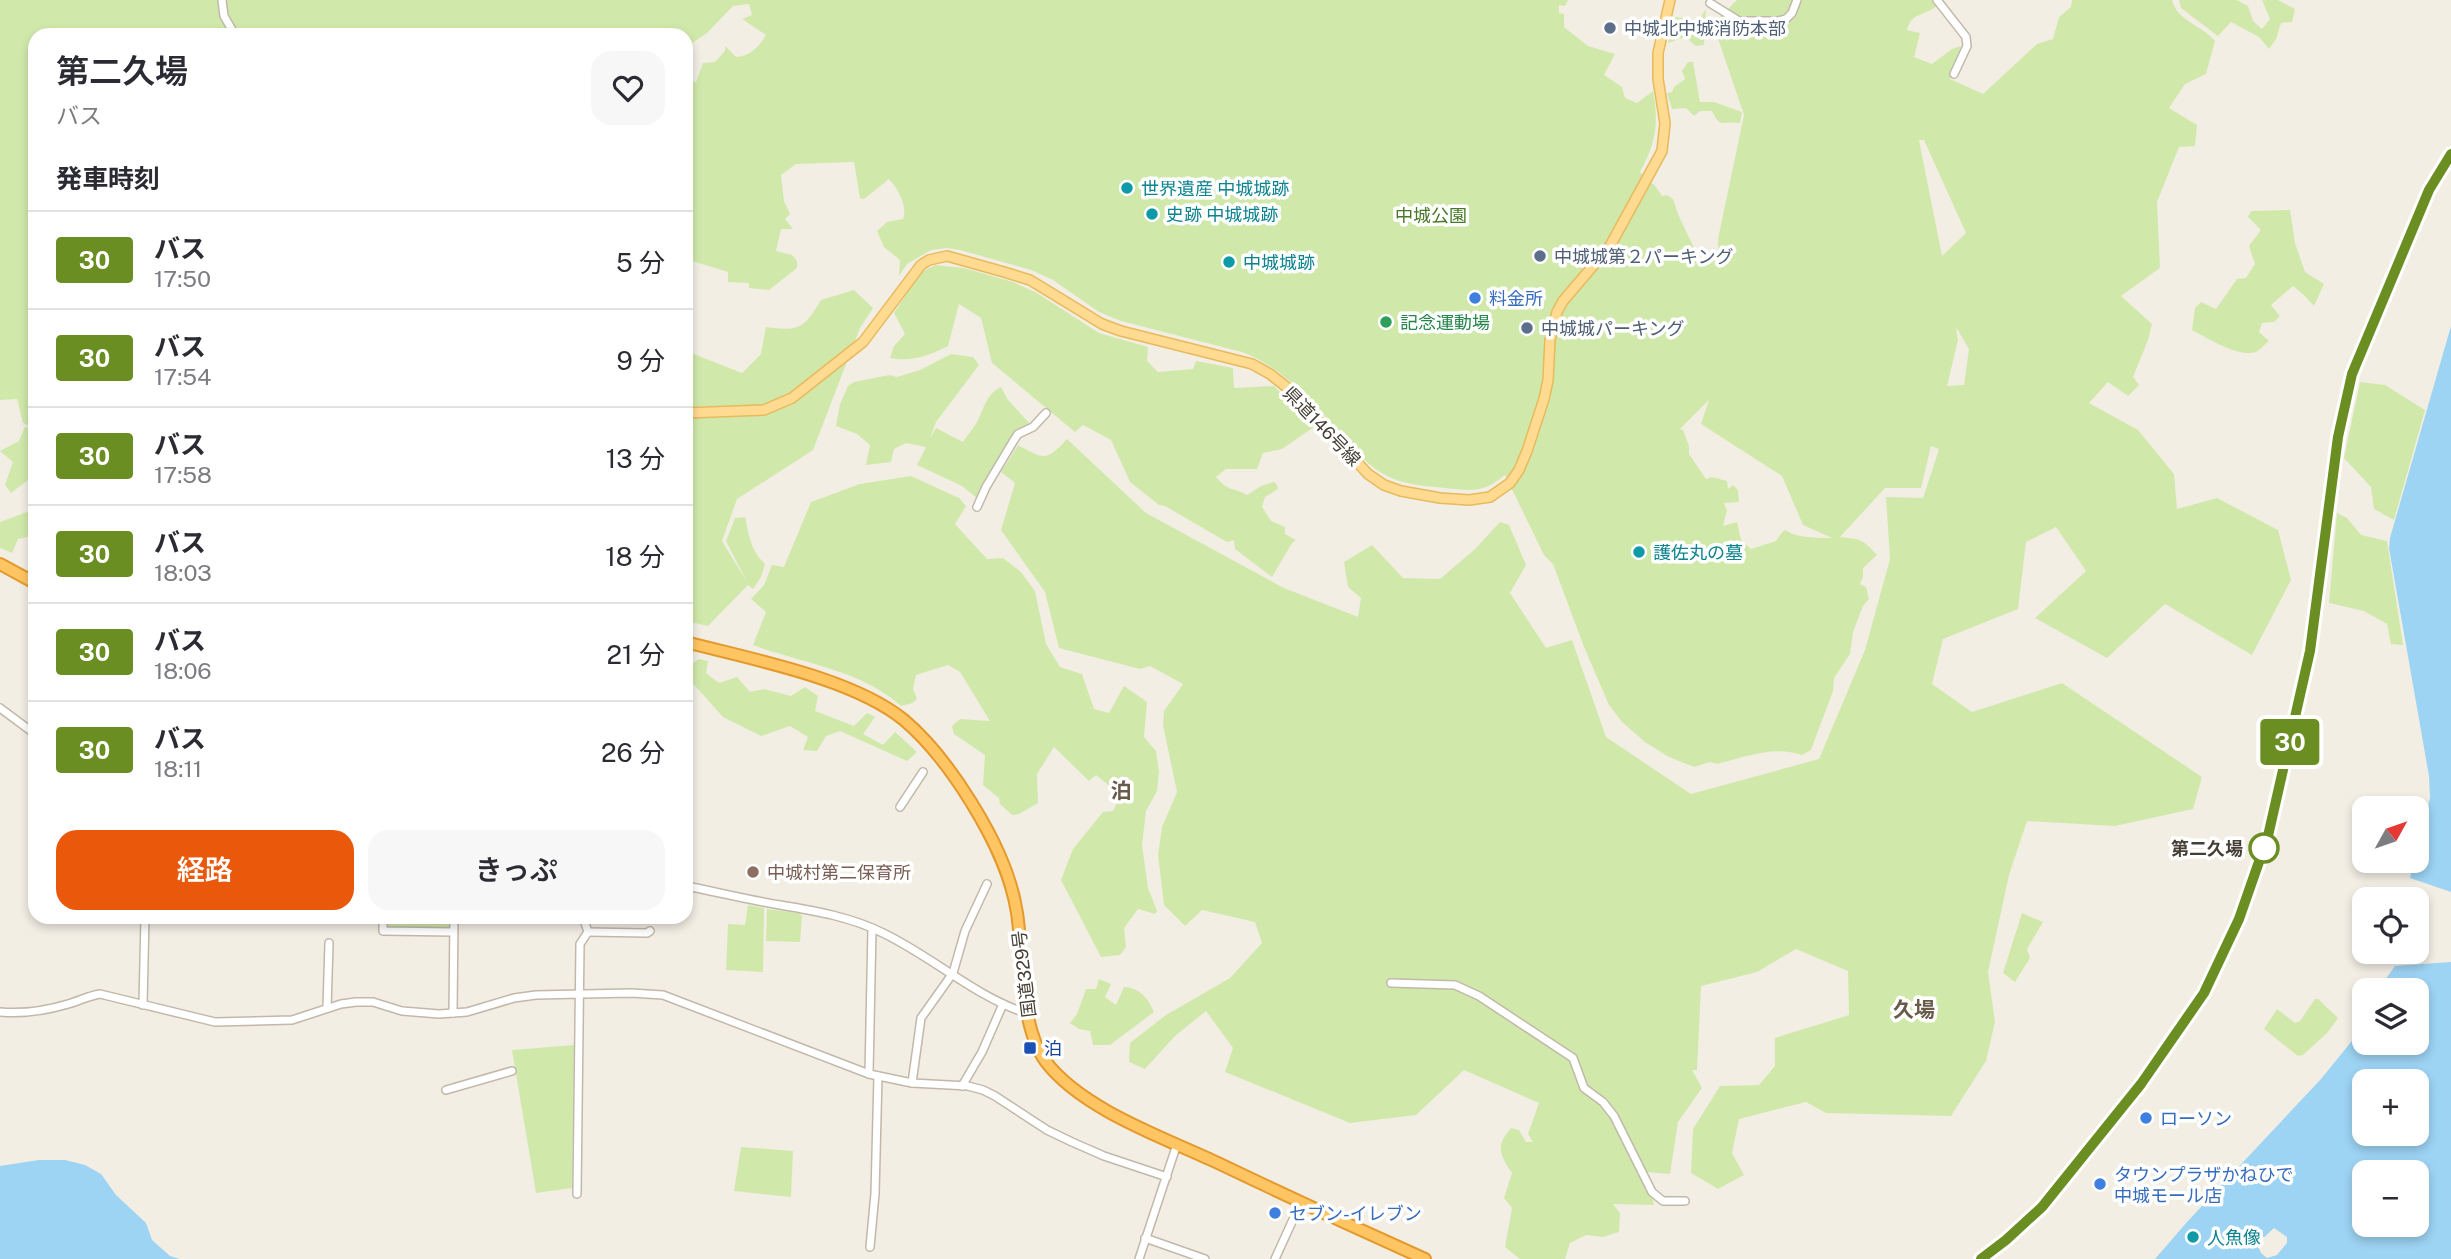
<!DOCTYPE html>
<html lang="ja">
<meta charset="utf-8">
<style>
:root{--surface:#fff;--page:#f7f7f7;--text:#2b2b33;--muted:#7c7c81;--line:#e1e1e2;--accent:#ea580c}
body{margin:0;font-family:"Public Sans","Noto Sans JP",sans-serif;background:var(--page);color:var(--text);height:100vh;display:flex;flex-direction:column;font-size:26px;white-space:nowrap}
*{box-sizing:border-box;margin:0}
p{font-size:23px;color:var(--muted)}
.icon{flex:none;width:38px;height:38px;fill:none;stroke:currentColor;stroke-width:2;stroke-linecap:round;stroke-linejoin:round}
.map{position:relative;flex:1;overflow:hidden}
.sheet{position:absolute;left:28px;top:28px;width:665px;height:896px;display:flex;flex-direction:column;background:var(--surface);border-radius:21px;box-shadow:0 4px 10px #0003}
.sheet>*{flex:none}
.badge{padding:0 14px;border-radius:5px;font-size:24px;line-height:46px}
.needle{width:46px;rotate:50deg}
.buttons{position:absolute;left:2352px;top:796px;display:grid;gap:14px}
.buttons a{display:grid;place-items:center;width:77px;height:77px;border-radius:14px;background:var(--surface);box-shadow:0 4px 10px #0003;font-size:35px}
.map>.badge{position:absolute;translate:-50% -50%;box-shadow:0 0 0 4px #fff}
h2{padding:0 28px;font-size:26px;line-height:63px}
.round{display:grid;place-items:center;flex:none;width:74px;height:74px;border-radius:21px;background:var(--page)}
.head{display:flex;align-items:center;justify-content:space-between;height:119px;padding:0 28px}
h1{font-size:33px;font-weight:600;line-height:52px}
.cta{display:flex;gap:14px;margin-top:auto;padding:14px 28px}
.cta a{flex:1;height:80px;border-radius:21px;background:var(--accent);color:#fff;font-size:28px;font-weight:600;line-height:80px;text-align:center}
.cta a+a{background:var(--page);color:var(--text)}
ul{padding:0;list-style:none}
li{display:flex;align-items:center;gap:21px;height:98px;padding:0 28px;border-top:2px solid var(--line)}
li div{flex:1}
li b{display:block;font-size:26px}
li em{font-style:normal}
li .badge{min-width:77px;font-weight:700;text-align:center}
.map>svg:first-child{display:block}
.green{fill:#d0e9ab;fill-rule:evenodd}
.water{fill:#9dd3f3;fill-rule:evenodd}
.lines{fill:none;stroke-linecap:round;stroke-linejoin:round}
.minor-casing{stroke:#c2b8a9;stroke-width:10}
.major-casing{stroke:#e8b95d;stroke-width:12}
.highway-casing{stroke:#e4992d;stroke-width:14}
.minor{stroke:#fff;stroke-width:7}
.major{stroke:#ffdb91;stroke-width:9}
.highway{stroke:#ffc563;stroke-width:10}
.line-casing{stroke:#fff;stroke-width:16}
.line{stroke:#6b8e23;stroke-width:10}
.service-dot{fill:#5c6f8a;stroke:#fff;stroke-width:2.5}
.culture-dot{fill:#0f9aa8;stroke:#fff;stroke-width:2.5}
.shop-dot{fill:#3f7fe0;stroke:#fff;stroke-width:2.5}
.leisure-dot{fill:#2e9e5b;stroke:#fff;stroke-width:2.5}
.stop-dot{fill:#fff;stroke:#6b8e23;stroke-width:3.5}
.education-dot{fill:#8d6e63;stroke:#fff;stroke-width:2.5}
.transit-dot{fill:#1a4fb4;stroke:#fff;stroke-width:2.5}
.labels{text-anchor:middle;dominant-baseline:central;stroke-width:7;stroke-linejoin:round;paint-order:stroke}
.service-label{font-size:18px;fill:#4e5e75;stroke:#fff;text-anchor:start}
.culture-label{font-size:18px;fill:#0d838f;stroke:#fff;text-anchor:start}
.park-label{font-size:18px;fill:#487925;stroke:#fff}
.shop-label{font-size:18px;fill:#366cbe;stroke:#fff;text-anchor:start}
.leisure-label{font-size:18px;fill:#27864d;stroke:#fff;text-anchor:start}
.street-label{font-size:18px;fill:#453e34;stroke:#fff}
.stop-label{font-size:18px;font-weight:bold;fill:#453e34;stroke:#fff;text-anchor:end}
.education-label{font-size:18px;fill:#785e54;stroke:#fff;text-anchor:start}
.transit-label{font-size:18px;fill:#164399;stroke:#fff;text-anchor:start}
.quarter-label{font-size:21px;font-weight:bold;fill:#685b4a;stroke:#fff}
</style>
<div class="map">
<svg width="2451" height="1259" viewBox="0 0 2451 1259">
<rect width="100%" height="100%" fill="#f3eee4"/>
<!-- green -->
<g class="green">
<path d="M0 0H1568L1565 6 1559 5V13L1564 14V27L1588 46 1615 54 1604 75 1622 87 1625 98 1637 103 1653 91C1659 124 1656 142 1640 172L1656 187 1662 196 1667 195 1673 199 1678 214 1702 265 1717 260 1719 262 1718 239 1744 115 1713 24 1737 0H1934L1938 5C1926 16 1911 12 1907 30L1920 33 1914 57 1932 64 1952 49 1961 46 1950 79 1983 94 2037 44 2053 39 2059 17 2071 7 2072 0H2172C2177 21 2202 25 2215 41L2206 74 2185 84 2169 108 2197 125 2195 146 2179 147 2157 202 2160 268 2121 296 2152 324 2148 340 2133 377 2139 385 2128 396 2108 382 2089 403 2138 430 2174 474 2177 509 2217 498 2278 530 2291 580 2252 655 2165 604 2107 658 2035 618 2086 571 2056 527 2026 542 2018 609 1943 639 1932 684 1972 712 2062 683 2202 777 2193 809 2115 826 2027 821 2009 875 1988 972 1995 1022 1986 1061 1951 1116 1826 1113 1806 1102 1739 1119 1732 1153 1744 1175 1718 1189 1691 1173 1693 1129 1720 1086 1759 1085 1775 1066V1038L1849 1015 1848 971 1796 949 1757 972 1701 986 1697 1070H1692L1702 1088 1678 1122 1670 1174 1647 1172 1654 1205 1613 1204 1620 1213 1619 1232 1603 1237 1586 1235 1570 1243 1565 1259H1520L1505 1247 1512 1208 1504 1198 1512 1173C1500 1155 1495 1146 1511 1128L1519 1130 1526 1142H1533L1528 1134 1539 1103 1464 1070 1416 1115 1350 1123 1225 1072 1233 1048 1206 1011 1175 1036 1145 1069 1129 1062 1130 1043 1166 1015 1230 978 1262 943 1255 922 1202 910 1185 926 1164 905 1158 855 1162 827 1177 792 1163 725 1164 711 1183 684 1150 666 1140 669 1059 648 1045 592 1001 530 1015 483 1001 472 1018 445C1044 459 1046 462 1067 439L1146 513 1284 588 1358 617 1361 598 1348 587 1344 562 1372 545 1403 578 1440 579 1475 549 1500 522 1509 525 1526 565 1510 593 1546 648 1572 640 1606 737 1691 794 1819 759 1865 650 1890 559 1886 497 1923 498 1939 449 1931 446 1921 488H1885L1840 537C1860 539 1863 539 1877 555L1863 568V577L1860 584 1866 587 1869 599 1863 606 1853 632 1850 654 1834 678 1833 691 1811 750 1802 755C1774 745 1745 757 1717 764L1710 762 1694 767 1669 757 1645 742 1622 722 1609 705 1584 647 1553 564 1544 555 1505 475C1483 493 1472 491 1445 488 1426 486 1405 485 1387 476 1369 467 1357 452 1343 437 1313 403 1286 369 1242 352L1121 321 1099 312 1053 280 1031 270 960 250 947 248 931 250 907 264 899 276 900 260 884 247 877 231 887 222 903 219C908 206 898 189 889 179L864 199 860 198 854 162 796 164 781 175 784 201 790 214 785 219 793 229H781L776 251 792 255 797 261V268L769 290 749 288V283L728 282V272L692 261 689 275H686V104L690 82H696L703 63 715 62 725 51V46L736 57C750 56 759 47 766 35L742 19 752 15 749 4 733 6 707 33 686 47V35H35V429L23 423 17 399 0 400ZM1919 140H1924L1966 233 1942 256ZM1956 327 1969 349 1964 385 1947 386 1958 340ZM1709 400 1701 424 1782 476 1803 525 1832 538C1819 538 1795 538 1786 530L1782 532 1776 541 1751 549 1741 540 1737 522 1723 526 1727 510 1724 503 1739 502 1738 490 1733 485 1728 489 1727 481 1712 477 1706 479 1689 454V446L1683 430 1680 429Z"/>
<polygon points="2179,0 2237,0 2248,6 2253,21 2262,29 2270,19 2262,0 2278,0 2295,9 2292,22 2281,23 2276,39 2269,49 2259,37 2231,22 2218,36 2181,8"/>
<polygon points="1706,9 1704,45 1696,46 1685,37 1668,43 1675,17 1699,20"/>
<path d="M1688 62H1693L1700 102H1714L1742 112 1740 123C1723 120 1721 130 1712 111H1700L1694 116 1686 108 1672 109 1667 93 1672 92 1674 87 1685 79 1682 71Z"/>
<path d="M2290 210 2295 243 2305 272 2324 284 2314 306 2304 295 2293 286 2271 305 2280 316 2274 322 2262 323 2259 332 2269 341C2265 344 2260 350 2256 352 2239 358 2207 338 2192 330L2195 308 2201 302 2216 309 2237 279 2246 278 2255 264 2249 246 2261 230 2248 217 2251 211Z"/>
<path d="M935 265 964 268 1013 282 1037 293 1099 333 1148 347 1147 361 1158 372 1193 369 1196 361 1233 368 1234 388 1274 386 1314 427 1282 449 1263 453 1257 469H1226L1216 477C1230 493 1231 486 1247 495L1261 486 1274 482 1277 485 1278 489 1265 497 1262 507 1271 521 1285 527V534L1296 540 1292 543 1272 577 1235 549 1234 540 1227 542 1165 506 1159 505 1130 482 1111 440 1083 425 1075 432 992 363 981 318 959 304 948 346C928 356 912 362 890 358L894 346 905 334 894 313 920 273Z"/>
<path d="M854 290 873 308 860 328 813 450 737 499 722 541 747 582 726 541 735 518 745 517C749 536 751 551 765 564L761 577 753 589 748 585 708 626 686 621V351L742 373 761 354 766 327C799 331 803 330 821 300Z"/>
<path d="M951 354 973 357 979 365 936 422 930 438 936 428 963 442C968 434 975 427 979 418 985 405 987 394 1001 387L1008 400 1031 425 1013 433 978 499 962 486 917 465 926 447 906 443 894 449 891 462 866 465 870 445 857 434 836 426 840 404 848 386 854 382 889 375 897 377 920 370Z"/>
<polygon points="2360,382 2385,385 2425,410 2394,520 2374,509 2371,487 2344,458"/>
<path d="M25 427 35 430C35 448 30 462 28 480L11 493 5 485 13 462 0 451 19 441Z"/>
<path d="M911 476 959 498 966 506 955 524 987 559 1003 558 1021 572 1035 591 1046 644 1060 667 1082 674 1094 709 1109 713 1124 686 1147 702 1144 737 1156 751 1159 772 1157 791 1146 811 1142 845 1148 888 1157 911 1155 914 1138 909 1124 928 1126 947 1120 955 1101 957 1061 880 1073 849 1103 812 1113 811 1121 795 1096 775 1089 781 1054 747 1037 774 1038 803 1019 814 1012 815 1000 804 999 798 983 785 985 755 954 734 952 726 960 719 990 721 960 672 948 665 916 675 913 689 917 699 913 703 901 706C862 670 801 663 753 645L766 612 751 599 764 585 772 565 784 567 811 502 860 484Z"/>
<polygon points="35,509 35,543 31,536 18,539 12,553 0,548 0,522"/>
<polygon points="2337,513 2347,518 2361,535 2387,541 2403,645 2391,644 2387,624 2364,611 2329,603"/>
<polygon points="699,659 708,661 706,673 719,683 737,677 750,692 764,689 791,696 805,687 818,696 815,711 854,726 867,713 875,717 863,734 883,745 895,732 917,752 907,761 840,731 826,736 817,751 803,750 808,737 790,726 761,736 723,717 688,678 686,663 690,665"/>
<polygon points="748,905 764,908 763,972 726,970 728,924 745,925"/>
<polygon points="767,909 799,913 802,916 800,942 766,941"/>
<polygon points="2022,913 2043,922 2027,949 2030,958 2015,982 2003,973"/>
<polygon points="388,917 449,917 449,928 387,927"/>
<path d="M1099 979 1111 984 1105 997 1116 1005 1124 987C1140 988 1148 998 1154 1012L1110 1045H1093L1090 1031 1079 1029 1070 1023 1077 1014 1086 989H1096Z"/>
<polygon points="2315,999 2318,999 2338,1018 2328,1032 2303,1055 2298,1056 2264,1029 2277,1009 2295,1023 2300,1021"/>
<polygon points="574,1045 572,1188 536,1193 512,1050"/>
<polygon points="741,1147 793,1151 791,1197 734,1191"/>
</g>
<!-- water -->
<g class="water">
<polygon points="2451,326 2451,892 2410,878 2414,861 2417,861 2417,851 2430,798 2429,776 2389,548 2390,538"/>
<path d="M2451 962V1259H2155L2187 1222 2321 1079 2364 1026V1043H2417V990H2382L2385 980 2395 966ZM2364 1082H2417V1134H2364ZM2364 1172H2417V1225H2364ZM2274 1228 2287 1237V1243L2277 1255 2267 1258 2261 1253 2257 1244Z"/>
<polygon points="39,1160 65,1160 85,1165 101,1174 116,1195 146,1223 152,1240 170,1256 180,1259 0,1259 0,1166"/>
</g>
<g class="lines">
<defs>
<g id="minor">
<polyline points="222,0 224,16 235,35"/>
<polyline points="1937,0 1966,37 1967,46 1954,74"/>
<polyline points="1710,3 1739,21 1778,21 1786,19 1792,13 1797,0"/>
<polyline points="977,507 986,487 1014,440 1018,434 1033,427 1046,413"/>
<polyline points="0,708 35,734"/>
<polyline points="900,807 923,772"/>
<path d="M686 886C717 892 749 900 780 905 816 911 851 917 883 933 933 957 974 996 1028 1014"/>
<polyline points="383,917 383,931 453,932"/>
<polyline points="588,932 647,933 650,931"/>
<polyline points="1391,983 1455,985 1479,996 1573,1058 1584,1088 1603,1102 1614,1116 1652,1192 1663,1201 1685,1201"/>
<polyline points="143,1005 145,917"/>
<polyline points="327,1008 329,943"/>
<path d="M0 1012C24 1014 45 1011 68 1004 79 1001 88 996 100 994L215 1022 292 1020 341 1004 356 1002H373L402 1011 439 1014 467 1012 514 998 536 995 631 993 663 995 869 1074 912 1083 968 1086 983 1090 995 1096 1047 1130 1072 1142 1104 1156 1167 1177"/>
<polyline points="453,1013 454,917"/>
<polyline points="869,1074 872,928"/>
<polyline points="912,1083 921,1018 953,973 965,931 987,884"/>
<polyline points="962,1086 982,1052 1003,1004"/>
<polyline points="446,1090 512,1071"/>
<polyline points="577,1194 580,944 588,932 583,917"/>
<polyline points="1145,1238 1205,1259"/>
<polyline points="870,1247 875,1194 878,1076"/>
<polyline points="1139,1259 1177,1144"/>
<polyline points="1275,1259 1301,1202"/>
</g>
<polyline id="major" points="686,413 764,410 792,398 863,342 921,265 929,260 947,256 1004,272 1030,280 1102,324 1121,331 1252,364 1270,374 1289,389 1368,474 1384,485 1401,491 1440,498 1469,500 1490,497 1510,483 1519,470 1527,451 1544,399 1548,380 1550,340 1557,312 1563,301 1610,246 1662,151 1665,123 1658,79 1658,53 1670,0"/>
<g id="highway">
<polyline points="0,564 35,583"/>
<path d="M686 642C750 659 853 678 904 720 930 742 953 773 971 802 992 836 1011 873 1017 913 1024 958 1019 1026 1046 1062 1083 1110 1165 1138 1218 1163 1287 1196 1356 1228 1425 1259"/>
<polyline points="1981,1259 2006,1240 2042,1207 2141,1084 2204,993 2239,919 2268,836 2310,651 2338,437 2352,374 2429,190 2451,154"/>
</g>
</defs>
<!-- minor casing -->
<use href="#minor" class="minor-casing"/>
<!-- major casing -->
<use href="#major" class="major-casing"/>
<!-- highway casing -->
<use href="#highway" class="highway-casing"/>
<!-- minor -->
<use href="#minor" class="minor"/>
<!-- major -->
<use href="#major" class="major"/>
<!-- highway -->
<use href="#highway" class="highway"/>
</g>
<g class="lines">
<defs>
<polyline id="line" points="1981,1259 2006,1240 2042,1207 2141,1084 2204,993 2239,919 2268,836 2310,651 2338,437 2352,374 2429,190 2451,154"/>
</defs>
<!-- line casing -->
<use href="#line" class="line-casing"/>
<!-- line -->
<use href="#line" class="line"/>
</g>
<!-- markers -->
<g class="service-dot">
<circle cx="1610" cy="28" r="7"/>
<circle cx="1540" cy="256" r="7"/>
<circle cx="1527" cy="328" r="7"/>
</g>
<g class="culture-dot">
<circle cx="1127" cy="188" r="7"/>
<circle cx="1152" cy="214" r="7"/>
<circle cx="1229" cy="262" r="7"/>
<circle cx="1639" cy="552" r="7"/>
<circle cx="2193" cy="1237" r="7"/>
</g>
<g class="shop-dot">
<circle cx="1475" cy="298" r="7"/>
<circle cx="2146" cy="1118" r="7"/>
<circle cx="2100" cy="1184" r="7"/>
<circle cx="1275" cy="1213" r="7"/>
</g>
<circle class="leisure-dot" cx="1386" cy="322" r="7"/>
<circle class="stop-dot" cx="2264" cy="848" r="14"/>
<circle class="education-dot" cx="753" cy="872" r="7"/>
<rect class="transit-dot" x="1023" y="1041" width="14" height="14" rx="3.5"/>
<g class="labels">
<!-- service labels -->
<g class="service-label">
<text x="1624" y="28">中城北中城消防本部</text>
<text x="1554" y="256">中城城第２パーキング</text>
<text x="1541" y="328">中城城パーキング</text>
</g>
<!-- culture labels -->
<g class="culture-label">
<text x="1141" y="188">世界遺産 中城城跡</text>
<text x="1166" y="214">史跡 中城城跡</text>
<text x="1243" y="262">中城城跡</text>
<text x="1653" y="552">護佐丸の墓</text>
<text x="2207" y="1237">人魚像</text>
</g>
<!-- park labels -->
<g class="park-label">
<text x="1431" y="215">中城公園</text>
</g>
<!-- shop labels -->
<g class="shop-label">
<text x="1489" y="298">料金所</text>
<text x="2160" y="1118">ローソン</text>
<text x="2114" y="1174">タウンプラザかねひで<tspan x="2114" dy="21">中城モール店</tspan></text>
<text x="1289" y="1213">セブン-イレブン</text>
</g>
<!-- leisure labels -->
<g class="leisure-label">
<text x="1400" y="322">記念運動場</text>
</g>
<!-- street labels -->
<g class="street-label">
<text transform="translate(1322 426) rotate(46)">県道146号線</text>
<text transform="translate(1024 974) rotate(-97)">国道329号</text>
</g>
<!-- stop labels -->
<g class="stop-label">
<text x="2243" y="848">第二久場</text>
</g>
<!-- education labels -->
<g class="education-label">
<text x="767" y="872">中城村第二保育所</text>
</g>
<!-- transit labels -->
<g class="transit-label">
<text x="1044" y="1048">泊</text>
</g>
<!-- quarter labels -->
<g class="quarter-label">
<text x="1121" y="790">泊</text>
<text x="1914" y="1009">久場</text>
</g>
</g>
</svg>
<div class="buttons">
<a><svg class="needle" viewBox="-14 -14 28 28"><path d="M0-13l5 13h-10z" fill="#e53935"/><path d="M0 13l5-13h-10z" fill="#7c7c81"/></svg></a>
<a><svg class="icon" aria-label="locate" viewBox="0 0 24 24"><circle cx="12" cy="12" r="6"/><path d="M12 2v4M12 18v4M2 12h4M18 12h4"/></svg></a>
<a><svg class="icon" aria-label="layers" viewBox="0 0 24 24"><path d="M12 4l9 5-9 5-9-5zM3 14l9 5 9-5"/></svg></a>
<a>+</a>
<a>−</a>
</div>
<b class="badge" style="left:2290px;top:742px;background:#6b8e23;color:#fff">30</b>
<section class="sheet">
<div class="head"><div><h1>第二久場</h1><p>バス</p></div><a class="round"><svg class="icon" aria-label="heart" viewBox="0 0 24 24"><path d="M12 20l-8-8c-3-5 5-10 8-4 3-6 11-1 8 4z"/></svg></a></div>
<h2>発車時刻</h2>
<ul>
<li><span class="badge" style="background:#6b8e23;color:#fff">30</span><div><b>バス</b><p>17:50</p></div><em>5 分</em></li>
<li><span class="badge" style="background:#6b8e23;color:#fff">30</span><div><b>バス</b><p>17:54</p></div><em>9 分</em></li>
<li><span class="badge" style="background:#6b8e23;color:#fff">30</span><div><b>バス</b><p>17:58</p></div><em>13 分</em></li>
<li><span class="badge" style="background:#6b8e23;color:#fff">30</span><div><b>バス</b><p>18:03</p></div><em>18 分</em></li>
<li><span class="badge" style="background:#6b8e23;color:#fff">30</span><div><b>バス</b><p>18:06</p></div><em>21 分</em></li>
<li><span class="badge" style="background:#6b8e23;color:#fff">30</span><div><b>バス</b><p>18:11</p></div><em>26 分</em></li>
</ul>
<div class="cta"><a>経路</a><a>きっぷ</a></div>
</section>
</div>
